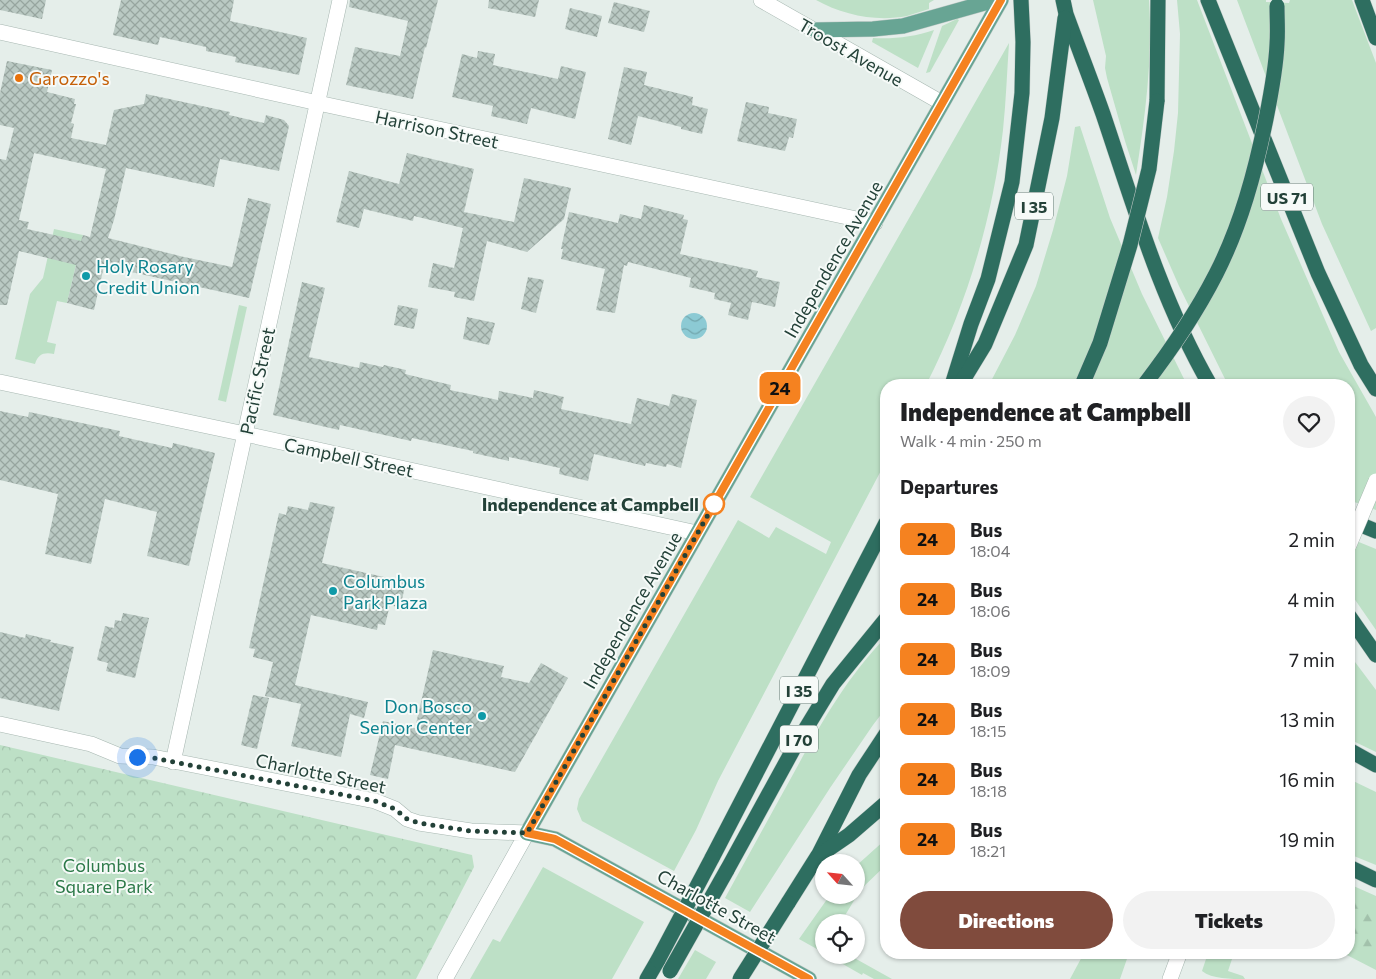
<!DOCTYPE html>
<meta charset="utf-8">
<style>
:root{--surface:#fff;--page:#f2f2f2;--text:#202124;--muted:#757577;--accent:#804b3d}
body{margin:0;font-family:Commissioner,sans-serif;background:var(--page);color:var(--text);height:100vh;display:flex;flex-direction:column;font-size:19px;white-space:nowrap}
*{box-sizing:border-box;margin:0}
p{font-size:16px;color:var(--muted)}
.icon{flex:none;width:28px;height:28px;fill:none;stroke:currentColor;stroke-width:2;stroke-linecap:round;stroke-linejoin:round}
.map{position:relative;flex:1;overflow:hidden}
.side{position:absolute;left:880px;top:379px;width:475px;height:580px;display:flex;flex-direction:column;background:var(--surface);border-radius:20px;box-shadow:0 1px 4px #0004}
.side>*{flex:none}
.badge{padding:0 10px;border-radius:8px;font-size:18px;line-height:32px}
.needle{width:32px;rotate:297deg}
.tools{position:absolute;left:815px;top:854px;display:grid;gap:10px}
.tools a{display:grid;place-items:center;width:50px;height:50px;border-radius:50%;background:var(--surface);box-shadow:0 1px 4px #0004;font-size:25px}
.you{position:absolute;width:25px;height:25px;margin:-12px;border:4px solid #fff;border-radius:50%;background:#1a73e8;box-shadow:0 0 0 8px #1a73e833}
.map>.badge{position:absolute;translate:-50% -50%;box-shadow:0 0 0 2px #fff}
h2{padding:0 20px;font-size:19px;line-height:45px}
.round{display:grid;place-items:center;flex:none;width:52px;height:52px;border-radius:26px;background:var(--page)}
.head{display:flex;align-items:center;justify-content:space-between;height:85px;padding:0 20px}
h1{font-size:24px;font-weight:800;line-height:38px}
.cta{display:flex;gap:10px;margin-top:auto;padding:10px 20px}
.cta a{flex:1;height:58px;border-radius:30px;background:var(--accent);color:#fff;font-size:20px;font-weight:800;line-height:58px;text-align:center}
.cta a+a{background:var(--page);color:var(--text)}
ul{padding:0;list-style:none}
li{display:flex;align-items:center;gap:15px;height:60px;padding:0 20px}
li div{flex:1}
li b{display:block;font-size:19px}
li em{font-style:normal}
li .badge{min-width:55px;font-weight:700;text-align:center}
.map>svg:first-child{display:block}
.green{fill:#bde0c6}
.forest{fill:url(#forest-firs)}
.park{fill:url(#park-crowns)}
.water{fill:url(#water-waves)}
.building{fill:url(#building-cross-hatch);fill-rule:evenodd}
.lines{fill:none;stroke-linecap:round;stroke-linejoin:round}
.minor-casing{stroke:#a7b7b1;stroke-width:16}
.major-casing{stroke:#c1cac7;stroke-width:16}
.highway-casing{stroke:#c1cac7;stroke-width:16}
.minor{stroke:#fff;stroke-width:15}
.major{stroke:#68a594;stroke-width:15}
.highway{stroke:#2e6e60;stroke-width:15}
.minor-bridge-casing{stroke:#a7b7b1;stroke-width:16;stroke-linecap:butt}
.highway-bridge-casing{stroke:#c1cac7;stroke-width:16;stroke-linecap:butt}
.minor-bridge{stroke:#fff;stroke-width:15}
.highway-bridge{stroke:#2e6e60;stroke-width:15}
.line-casing{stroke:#fff;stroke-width:11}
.line{stroke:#f58220;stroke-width:8}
.walk{stroke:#234138;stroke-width:5;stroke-dasharray:0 9}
.food-dot{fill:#e8710a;stroke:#f6faf8;stroke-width:2}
.culture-dot{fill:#0f9aa8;stroke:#f6faf8;stroke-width:2}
.stop-dot{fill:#fff;stroke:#f58220;stroke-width:2.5}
.labels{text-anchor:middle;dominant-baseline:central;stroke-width:4;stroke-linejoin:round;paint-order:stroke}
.shield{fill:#f6faf8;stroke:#627872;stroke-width:1}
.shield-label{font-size:16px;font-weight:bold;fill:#234138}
.street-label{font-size:18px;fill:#234138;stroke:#f6faf8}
.food-label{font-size:18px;fill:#c56008;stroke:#f6faf8;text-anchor:start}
.culture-label{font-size:18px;fill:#0d838f;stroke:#f6faf8;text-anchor:start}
.stop-label{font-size:18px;font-weight:bold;fill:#234138;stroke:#f6faf8;text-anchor:end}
.park-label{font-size:18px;fill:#2c7948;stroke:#f6faf8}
</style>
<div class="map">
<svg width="1376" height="979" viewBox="0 0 1376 979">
<defs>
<pattern id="forest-firs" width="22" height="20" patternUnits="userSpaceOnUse" patternTransform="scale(1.25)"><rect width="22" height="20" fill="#bde0c6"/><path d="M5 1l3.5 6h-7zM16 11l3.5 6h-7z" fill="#a2c1ab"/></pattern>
<pattern id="park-crowns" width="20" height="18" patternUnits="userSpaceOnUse" patternTransform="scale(1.25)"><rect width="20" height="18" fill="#bde0c6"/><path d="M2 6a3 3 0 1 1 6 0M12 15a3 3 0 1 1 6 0" fill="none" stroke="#a2c1ab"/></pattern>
<pattern id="water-waves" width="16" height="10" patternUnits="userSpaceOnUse" patternTransform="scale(1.25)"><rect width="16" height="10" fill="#8ccad4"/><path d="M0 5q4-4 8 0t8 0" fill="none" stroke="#72a6ad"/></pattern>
<pattern id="building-cross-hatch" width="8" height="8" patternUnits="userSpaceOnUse" patternTransform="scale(1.25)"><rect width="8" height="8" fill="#bac9c3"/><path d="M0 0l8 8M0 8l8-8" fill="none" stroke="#97a59f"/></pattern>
</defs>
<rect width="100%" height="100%" fill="#e5eeea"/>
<!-- green -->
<g class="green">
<path d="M816 0H934L929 3V9C922 11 914 14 907 16 876 22 843 15 816 0Z"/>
<path d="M1093 0H1149C1153 59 1145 117 1136 175L1125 141 1107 78 1105 68 1106 56Z"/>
<polygon points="1177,0 1197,0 1281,219 1339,352 1376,417 1376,510 1349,500 1349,385 1228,385 1179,286 1158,238 1167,197 1174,151 1178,113 1180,34"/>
<polygon points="1237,0 1266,0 1266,2 1289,3 1290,0 1352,0 1376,63 1376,328 1371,331 1322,224"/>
<polygon points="957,19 959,20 930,72 926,73 942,26"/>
<path d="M934 30 918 68 872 42 873 38C894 39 914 37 934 30Z"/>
<path d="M1009 43C1007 72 1006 101 1003 130 993 218 966 307 926 385H886V461L718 781 696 830 674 871 582 821 577 809 579 799 738 520 769 538 776 527 826 554 831 542 750 497Z"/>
<polygon points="1080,126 1110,218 1142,294 1187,385 989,385 1015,335 1036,286 1053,230 1067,176 1075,127"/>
<path d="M54 229 83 235 67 303 57 301 47 342 56 344 54 354C44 352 38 354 35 364L15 359 30 294 43 278Z"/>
<polygon points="239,305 247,307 226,402 218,400"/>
<polygon points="1349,538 1376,549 1376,630 1349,591"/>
<path d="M886 637V708L873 725 830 788 750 912 725 898C747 858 769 818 791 778 819 727 845 679 886 637Z"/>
<polygon points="1349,654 1376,690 1376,752 1349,739"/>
<polygon points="1349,779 1376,792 1376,865 1349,854"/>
<polygon points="886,839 886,865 861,889 841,922 824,922 824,953 799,939 830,895 856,895 856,866"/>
<polygon points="543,867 644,922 612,979 470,979 493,939 500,942"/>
<polygon points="1349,884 1376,896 1376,970 1343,953 1349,952"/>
<polygon points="695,950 716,962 706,979 678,979"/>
<polygon points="1084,953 1084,952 1129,953 1120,979 1070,979"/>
<path d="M1208 953H1234L1228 971 1243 976 1245 979C1231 979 1212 979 1202 971Z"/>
<polygon points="827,955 849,955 892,979 874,979 863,973 862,975"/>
</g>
<!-- forest -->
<polygon class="forest" points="1354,898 1376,907 1376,960 1359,951 1356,946 1349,939 1349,899"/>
<!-- park -->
<polygon class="park" points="0,745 472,855 474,867 416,979 0,979"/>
<!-- water -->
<circle class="water" cx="694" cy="326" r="13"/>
<!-- building -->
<g class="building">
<polygon points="0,0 46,0 42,19 0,10"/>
<polygon points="121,0 234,0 230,21 307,38 299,75 235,62 236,57 206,51 206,47 160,37 158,45 113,35"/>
<polygon points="350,0 438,0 426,48 425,47 413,99 346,85 355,47 400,56 408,21 349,7"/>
<polygon points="489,0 539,0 535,17 488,8"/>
<polygon points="614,2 650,11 644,32 608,23"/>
<polygon points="570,8 602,16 597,37 565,29"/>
<polygon points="478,51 495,54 493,65 558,79 561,66 586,72 575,119 531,108 527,124 491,116 493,106 452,97 462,54 477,58"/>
<path d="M7 61 52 70 47 92 75 99 74 104H76L71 123 74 124 71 138 106 145 114 110 144 104 146 94 230 112 229 115 264 123 266 115 284 120 289 126 279 171 220 159 214 187 126 168 114 220 108 238 184 257 232 267 248 198 271 204 249 298 104 266 94 310 67 303 76 265 19 251 7 305H0V159L6 160 14 128 0 125V93ZM34 153 106 169 90 237 83 235 81 241 27 229 29 222 19 220Z"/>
<polygon points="624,67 647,72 644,85 693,97 692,105 708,109 702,134 681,129 681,127 638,116 631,145 608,139"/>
<polygon points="746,102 769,107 768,113 797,119 793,138 789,137 785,151 737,141"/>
<polygon points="407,153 474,169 464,212 514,222 524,178 571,188 564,219 527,252 487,241 474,301 454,297 455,292 428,287 433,263 454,268 463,228 414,216 413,221 364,209 359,228 336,222 349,171 399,184"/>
<polygon points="644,205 684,215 683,219 688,220 680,254 758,271 756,277 780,282 775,307 752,302 748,320 728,315 731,303 714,299 715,293 689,287 691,278 628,262 627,266 624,265 615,313 596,310 605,269 561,259 563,249 561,249 569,212 618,223 620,214 641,219"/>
<polygon points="528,277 544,280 536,313 521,309"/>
<polygon points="302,282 325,288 309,357 359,368 360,362 383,367 384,365 406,370 405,374 451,385 450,390 498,400 499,391 533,398 534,390 564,397 561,409 631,424 637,398 669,406 672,394 697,400 681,468 667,464 666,467 646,463 645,466 594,454 588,481 559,474 560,468 509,457 509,461 473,453 473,451 412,438 411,441 340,425 339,430 273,415"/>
<polygon points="398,305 418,309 414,329 394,325"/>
<polygon points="467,317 495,323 489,345 463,339"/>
<polygon points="0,411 28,417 29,412 120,431 119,436 172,448 173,443 215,453 189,566 147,556 157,512 105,499 91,564 45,554 58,494 0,480"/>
<polygon points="310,502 335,507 322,563 406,582 400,608 390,605 385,625 378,624 377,630 311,615 295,685 368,702 364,718 350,714 341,757 291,746 301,704 265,696 273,662 253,657 255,649 249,648 279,513 286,515 288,506 308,510"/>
<polygon points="123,613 149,618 135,678 106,671 108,663 97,660 105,626 114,628 115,620 121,621"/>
<polygon points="0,632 25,638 26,634 51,640 50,642 74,647 59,711 0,698"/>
<polygon points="433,650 504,666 501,677 529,683 541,663 568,678 515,772 395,745 388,779 370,775 383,721 415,728"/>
<polygon points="253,695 269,698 257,749 241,745"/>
</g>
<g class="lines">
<defs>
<g id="minor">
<polyline points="761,0 942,103"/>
<polyline points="0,32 318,103 875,223"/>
<polyline points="0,382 245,434 697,533"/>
<polyline points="0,724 91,744 120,756 153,757 375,801 395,809 407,819 419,823 471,831 527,833 445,979"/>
<polyline points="173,762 340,0"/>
<polyline points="1170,979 1180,952"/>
</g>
<g id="major">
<polyline points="815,30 873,29 903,26 995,0"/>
<polyline points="809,979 555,839 527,833 1001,0"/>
</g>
<g id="highway">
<path d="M1063 0 1066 14C1078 47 1091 80 1103 114 1134 206 1161 300 1210 385"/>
<polyline points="1208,0 1318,273 1361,365 1376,389"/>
<polyline points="1362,0 1376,38"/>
<polyline points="1157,101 1158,0"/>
<polyline points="952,385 971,324 988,279 1012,182 1022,93 1023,42 1021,0"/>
<polyline points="960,385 985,344 1026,245 1052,118 1065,18"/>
<polyline points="1349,520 1376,531"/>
<polyline points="1349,616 1376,655"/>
<polyline points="1349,750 1376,765"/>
<polyline points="818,856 859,775 886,734"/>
<polyline points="712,858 886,523"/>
<polyline points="1349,867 1376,880"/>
<polyline points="727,870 794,748 833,684 886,619"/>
<polyline points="788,903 817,857 849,835 886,803"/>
<polyline points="647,979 658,960"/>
</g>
</defs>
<!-- minor casing -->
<use href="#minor" class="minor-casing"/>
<!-- major casing -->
<use href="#major" class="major-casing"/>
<!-- highway casing -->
<use href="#highway" class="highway-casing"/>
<!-- minor -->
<use href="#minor" class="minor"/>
<!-- major -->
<use href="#major" class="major"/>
<!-- highway -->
<use href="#highway" class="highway"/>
<defs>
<polyline id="minor-bridge" points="1349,545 1376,481"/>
<g id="highway-bridge">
<polyline points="1082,385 1100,343 1130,245 1149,169 1157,101"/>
<path d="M1144 385C1171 350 1196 313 1216 274 1241 225 1255 172 1266 119 1271 94 1276 69 1277 44 1278 31 1277 19 1277 6"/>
<polyline points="658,960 712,858"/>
<polyline points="670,971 727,870"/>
<polyline points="740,979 788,903"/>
</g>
</defs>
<!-- minor-bridge casing -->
<use href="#minor-bridge" class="minor-bridge-casing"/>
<!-- highway-bridge casing -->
<use href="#highway-bridge" class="highway-bridge-casing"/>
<!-- minor-bridge -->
<use href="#minor-bridge" class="minor-bridge"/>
<!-- highway-bridge -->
<use href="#highway-bridge" class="highway-bridge"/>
</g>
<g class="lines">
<defs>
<polyline id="line" points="809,979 555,839 527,833 1001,0"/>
</defs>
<!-- line casing -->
<use href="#line" class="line-casing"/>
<!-- line -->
<use href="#line" class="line"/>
<!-- walk -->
<polyline class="walk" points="137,757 153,758 375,801 395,809 407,819 419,823 470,831 527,833 717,499 714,504"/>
</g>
<!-- markers -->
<circle class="food-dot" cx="19" cy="78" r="5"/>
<g class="culture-dot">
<circle cx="86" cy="276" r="5"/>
<circle cx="333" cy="591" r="5"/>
<circle cx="482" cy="716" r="5"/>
</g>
<circle class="stop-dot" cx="714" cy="504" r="10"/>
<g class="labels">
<!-- shield labels -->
<g class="shield">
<rect x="1261" y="183.5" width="52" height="27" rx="4"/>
<rect x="1015" y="192.5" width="38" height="27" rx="4"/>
<rect x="780" y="676.5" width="38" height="27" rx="4"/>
<rect x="780" y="725.5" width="38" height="27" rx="4"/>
</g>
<g class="shield-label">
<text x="1287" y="197">US 71</text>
<text x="1034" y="206">I 35</text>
<text x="799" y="690">I 35</text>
<text x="799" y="739">I 70</text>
</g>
<!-- street labels -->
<g class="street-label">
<text transform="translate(851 52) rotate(30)">Troost Avenue</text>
<text transform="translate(437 129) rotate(12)">Harrison Street</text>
<text transform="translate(833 259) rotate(-60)">Independence Avenue</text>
<text transform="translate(257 381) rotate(-78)">Pacific Street</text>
<text transform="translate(349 457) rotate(12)">Campbell Street</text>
<text transform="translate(632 610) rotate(-60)">Independence Avenue</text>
<text transform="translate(321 773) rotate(12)">Charlotte Street</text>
<text transform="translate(717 906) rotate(29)">Charlotte Street</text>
</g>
<!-- food labels -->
<g class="food-label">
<text x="29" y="78">Garozzo's</text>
</g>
<!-- culture labels -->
<g class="culture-label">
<text x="96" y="266">Holy Rosary<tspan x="96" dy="21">Credit Union</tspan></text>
<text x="343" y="581">Columbus<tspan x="343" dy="21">Park Plaza</tspan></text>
<text x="472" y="706" text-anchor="end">Don Bosco<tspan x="472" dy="21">Senior Center</tspan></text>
</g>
<!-- stop labels -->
<g class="stop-label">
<text x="699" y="504">Independence at Campbell</text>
</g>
<!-- park labels -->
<g class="park-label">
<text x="104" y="865">Columbus<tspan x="104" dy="21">Square Park</tspan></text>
</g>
</g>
</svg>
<div class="tools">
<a><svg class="needle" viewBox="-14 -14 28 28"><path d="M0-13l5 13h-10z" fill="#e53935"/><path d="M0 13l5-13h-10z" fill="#757577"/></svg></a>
<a><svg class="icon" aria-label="locate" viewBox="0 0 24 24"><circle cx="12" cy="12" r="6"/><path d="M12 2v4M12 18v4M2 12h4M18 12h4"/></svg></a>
</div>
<div class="you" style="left:137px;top:757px"></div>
<b class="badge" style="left:780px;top:388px;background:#f58220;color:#111">24</b>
<section class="side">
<div class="head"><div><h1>Independence at Campbell</h1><p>Walk · 4 min · 250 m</p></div><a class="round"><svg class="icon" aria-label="heart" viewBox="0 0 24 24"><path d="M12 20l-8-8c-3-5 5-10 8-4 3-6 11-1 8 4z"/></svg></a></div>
<h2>Departures</h2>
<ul>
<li><span class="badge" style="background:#f58220;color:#111">24</span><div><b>Bus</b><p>18:04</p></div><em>2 min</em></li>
<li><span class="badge" style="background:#f58220;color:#111">24</span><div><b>Bus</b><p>18:06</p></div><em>4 min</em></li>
<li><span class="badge" style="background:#f58220;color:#111">24</span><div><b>Bus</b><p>18:09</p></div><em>7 min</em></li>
<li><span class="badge" style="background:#f58220;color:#111">24</span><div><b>Bus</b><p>18:15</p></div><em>13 min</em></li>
<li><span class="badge" style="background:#f58220;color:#111">24</span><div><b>Bus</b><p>18:18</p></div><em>16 min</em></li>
<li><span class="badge" style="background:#f58220;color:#111">24</span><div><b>Bus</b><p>18:21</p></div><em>19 min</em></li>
</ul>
<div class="cta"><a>Directions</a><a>Tickets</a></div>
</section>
</div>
